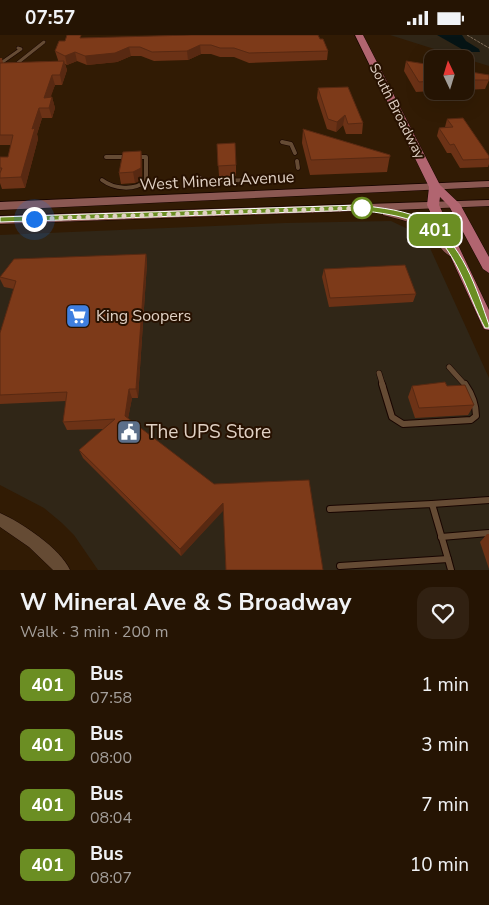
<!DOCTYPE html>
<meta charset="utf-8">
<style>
:root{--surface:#251403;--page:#312112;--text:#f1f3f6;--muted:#a39e9a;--line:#423325}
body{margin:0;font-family:"Nunito Sans",sans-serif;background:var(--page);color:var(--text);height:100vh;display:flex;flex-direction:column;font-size:19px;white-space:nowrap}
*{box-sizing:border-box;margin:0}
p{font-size:16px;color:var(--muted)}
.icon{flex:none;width:28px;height:28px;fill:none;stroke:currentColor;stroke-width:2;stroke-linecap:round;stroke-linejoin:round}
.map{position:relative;height:535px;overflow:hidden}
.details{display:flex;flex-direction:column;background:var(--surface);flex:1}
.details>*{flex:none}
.badge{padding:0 10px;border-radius:8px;font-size:18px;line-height:32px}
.needle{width:32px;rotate:356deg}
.buttons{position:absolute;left:424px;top:15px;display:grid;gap:10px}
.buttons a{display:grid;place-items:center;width:50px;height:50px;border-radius:10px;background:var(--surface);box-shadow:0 5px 20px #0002,0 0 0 1px var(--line);font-size:25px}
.you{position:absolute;width:25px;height:25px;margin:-12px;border:4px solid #fff;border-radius:50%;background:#1a73e8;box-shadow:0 0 0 8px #1a73e833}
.map>.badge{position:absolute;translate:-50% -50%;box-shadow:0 0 0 2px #fff}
.round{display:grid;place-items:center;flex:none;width:52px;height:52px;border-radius:15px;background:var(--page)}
.head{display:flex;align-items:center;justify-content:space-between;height:85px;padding:0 20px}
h1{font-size:24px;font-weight:700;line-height:38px}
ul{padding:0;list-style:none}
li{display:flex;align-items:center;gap:15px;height:60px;padding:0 20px}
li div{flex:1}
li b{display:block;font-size:19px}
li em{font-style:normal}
li .badge{min-width:55px;font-weight:700;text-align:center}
.status{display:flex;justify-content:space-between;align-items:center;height:35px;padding:0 25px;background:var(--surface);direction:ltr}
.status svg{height:14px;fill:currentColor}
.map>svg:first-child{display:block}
.commercial{fill:#302617}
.water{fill:#061415}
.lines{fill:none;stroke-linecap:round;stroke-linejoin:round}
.service-far3-casing{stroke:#180500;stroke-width:4}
.service-far2-casing{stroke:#180500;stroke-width:5}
.service-far1-casing{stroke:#180500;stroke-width:6}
.service-casing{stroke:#180500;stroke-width:8}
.minor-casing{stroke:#180500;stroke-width:1}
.secondary-casing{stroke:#180500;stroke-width:1}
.primary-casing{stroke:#180500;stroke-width:1}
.path{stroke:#7f6c59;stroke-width:1;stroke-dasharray:3 1;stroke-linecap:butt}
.service-far3{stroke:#654b34;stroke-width:3}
.service-far2{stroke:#654b34;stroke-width:4}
.service-far1{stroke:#654b34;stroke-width:5}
.service{stroke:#654b34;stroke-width:6}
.minor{fill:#654b34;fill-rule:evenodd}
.secondary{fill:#8b5852;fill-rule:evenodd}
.primary{fill:#b16570;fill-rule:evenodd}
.wall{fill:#6c3216}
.shaded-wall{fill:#582912}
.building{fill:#7d3a19;stroke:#582912}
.line{fill:#6b8e23;stroke:#fff}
.walk{stroke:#e0d1c4;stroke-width:5;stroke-dasharray:0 9}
.stop-dot{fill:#fff;stroke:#6b8e23;stroke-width:2.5}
.labels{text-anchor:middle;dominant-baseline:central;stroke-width:4;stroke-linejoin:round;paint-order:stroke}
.far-street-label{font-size:14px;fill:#e0d1c4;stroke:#271100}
.street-label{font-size:16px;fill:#e0d1c4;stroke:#271100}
.poi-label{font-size:16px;fill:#e0d1c4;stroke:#271100;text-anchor:start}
.near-poi-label{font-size:19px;fill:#e0d1c4;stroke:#271100;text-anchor:start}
</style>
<div class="status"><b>07:57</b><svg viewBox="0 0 49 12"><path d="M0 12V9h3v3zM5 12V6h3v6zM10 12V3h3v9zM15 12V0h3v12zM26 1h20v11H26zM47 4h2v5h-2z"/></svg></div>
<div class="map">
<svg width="489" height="535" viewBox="0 0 489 535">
<rect width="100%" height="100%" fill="#311b04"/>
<!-- commercial -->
<g class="commercial">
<polygon points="390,0 489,0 489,31 450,19"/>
<polygon points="391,186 425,202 489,343 489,535 98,535 74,500 62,488 44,473 0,450 0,200 285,188"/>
</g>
<!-- water -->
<polygon class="water" points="437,0 462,0 466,6 479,14 480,17 467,17"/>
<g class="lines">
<defs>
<g id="service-far3">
<polyline points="1,28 21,14 18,13"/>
<polyline points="15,30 44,7"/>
</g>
<g id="service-far2">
<polyline points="282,107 291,109 295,118"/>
<polyline points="297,126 298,133"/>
<polyline points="197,141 204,146 257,145"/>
<path d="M102 145C114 154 134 156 146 146V122H106"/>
</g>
<g id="service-far1">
<polyline points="449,332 466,351"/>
<polyline points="379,338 383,351"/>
</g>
<g id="service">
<path d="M382 349 392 382 403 389 471 385 476 381C476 368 472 359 465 349"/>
<polyline points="432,469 489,465"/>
<polyline points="330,474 432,469 448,524"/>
<polyline points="441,502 489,498"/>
<polyline points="340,531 448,524 451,535"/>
</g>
<path id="minor" d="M0 478C21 487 61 514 70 535H53L29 512 0 492Z"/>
<g id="secondary">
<polygon points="489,146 489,152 0,175 0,167"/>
<path d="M489 165V171L394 175C422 181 444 194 459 218L453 222C443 220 436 204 427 197 414 187 399 184 383 180L382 175 0 189V181Z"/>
</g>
<polygon id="primary" points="355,0 363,0 440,150 460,169 489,222 489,238 483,234 449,171 440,162 439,170 489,275 489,295 484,294 482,290 427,170 429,152"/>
</defs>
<!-- service-far3 casing -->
<use href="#service-far3" class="service-far3-casing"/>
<!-- service-far2 casing -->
<use href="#service-far2" class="service-far2-casing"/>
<!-- service-far1 casing -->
<use href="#service-far1" class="service-far1-casing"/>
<!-- service casing -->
<use href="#service" class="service-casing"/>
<!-- minor casing -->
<use href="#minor" class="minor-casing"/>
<!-- secondary casing -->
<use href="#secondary" class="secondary-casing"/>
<!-- primary casing -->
<use href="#primary" class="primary-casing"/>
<!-- path -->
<polyline class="path" points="467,0 489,13"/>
<!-- service-far3 -->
<use href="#service-far3" class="service-far3"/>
<!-- service-far2 -->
<use href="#service-far2" class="service-far2"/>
<!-- service-far1 -->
<use href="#service-far1" class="service-far1"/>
<!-- service -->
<use href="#service" class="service"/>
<!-- minor -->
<use href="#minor" class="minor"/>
<!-- secondary -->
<use href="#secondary" class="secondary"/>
<!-- primary -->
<use href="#primary" class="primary"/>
</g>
<!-- wall -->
<g class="wall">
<polygon points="82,3 320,4 328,16 327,25 249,28 234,22 220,22 211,19 201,19 188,25 154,26 141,21 131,21 117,27 87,30 77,26 67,30 65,29 67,35 62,50 55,50 50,62 52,62 55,73 52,83 42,83 37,99 38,104 25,153 2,154 0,148 0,122 8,122 11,110 0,110 0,23 2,23 3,28 58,26 58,25 55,16 65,6"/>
<polygon points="406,26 432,30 432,56 416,57 404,36"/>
<polygon points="465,36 489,45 485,54 465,55"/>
<polygon points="318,53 363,88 362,99 346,99 343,90 336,97 327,94 317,63"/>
<polygon points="447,84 489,121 489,129 488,132 460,133 451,118 447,118 437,101 439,93 446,92 445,92"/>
<polygon points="303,94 390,120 387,137 310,140 302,108"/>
<polygon points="217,109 236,130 236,141 219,141"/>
<polygon points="141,116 142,127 142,144 135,148 121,149 119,138"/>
<polygon points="146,219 147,228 138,363 132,363 128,383 223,475 181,521 83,423 79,415 104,394 67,395 63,387 66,366 0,369 0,298 14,254 4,252 0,244 0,242"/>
<polygon points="324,234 416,259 413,267 329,272 322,242"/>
<polygon points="412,351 447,351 474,370 468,380 415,383 408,362"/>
<polygon points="487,499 489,499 489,534 480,507"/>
</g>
<!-- shaded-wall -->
<g class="shaded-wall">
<polygon points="200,10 201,19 188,25 187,16"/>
<polygon points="129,12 131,21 117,27 87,30 85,21"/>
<polygon points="75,17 77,26 67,30 65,21"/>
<polygon points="64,26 67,35 62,50 60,40"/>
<polygon points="52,40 55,50 47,73 44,63"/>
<polygon points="52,62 55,73 52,83 49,73"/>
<polygon points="39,73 42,83 37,99 38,104 25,153 21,142 32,94"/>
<polygon points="345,80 343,90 336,97 337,87"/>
<polygon points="141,116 142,127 142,144 135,148 133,137"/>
<polygon points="146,219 147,228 138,363 136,354"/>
<polygon points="129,354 132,363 127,389 125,381"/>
<polygon points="223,468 224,475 181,521 180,514"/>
</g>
<!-- building -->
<g class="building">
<polygon points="67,0 81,0 80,3 191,0 318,0 320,4 323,4 328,16 249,18 234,13 220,13 211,10 200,10 187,16 152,17 140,12 129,12 115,18 85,21 75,17 65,21 55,16 59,6 65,6"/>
<polygon points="64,26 60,40 52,40 44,63 52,62 49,73 39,73 32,94 35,93 21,142 0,143 0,138 2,133 0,133 0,122 8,122 13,100 0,100 0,28"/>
<polygon points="406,26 432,30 432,46 419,47"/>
<polygon points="465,36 489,40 489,45 465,45"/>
<polygon points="348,52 363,88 348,89 345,80 337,87 328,84 318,53"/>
<polygon points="463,83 489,121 489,124 463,125 454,109 450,110 439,93 453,92 447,84"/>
<polygon points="303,94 390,120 390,122 311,125"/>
<polygon points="235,108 236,130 218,131 217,109"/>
<polygon points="141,116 141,133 133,137 119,138 123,117"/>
<polygon points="146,219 136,354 129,354 125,381 214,449 309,445 323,535 226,535 223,468 180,514 79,415 115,384 63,387 67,357 0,360 0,298 16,246 0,242 14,224"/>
<polygon points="405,230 416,259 330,263 324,234"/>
<polygon points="445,347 447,351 465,350 474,370 419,373 412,351"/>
</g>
<!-- line -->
<path class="line" d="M359 170C381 173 407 175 426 186 462 206 477 255 489 290V293H485C467 259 456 209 420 189 402 180 379 178 359 175L0 187V182Z"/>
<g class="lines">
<!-- walk -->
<polyline class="walk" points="34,184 362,173"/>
</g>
<!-- icons -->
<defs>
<symbol id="supermarket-square" viewBox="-11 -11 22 22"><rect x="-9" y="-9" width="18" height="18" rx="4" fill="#3f7fe0" stroke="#271100"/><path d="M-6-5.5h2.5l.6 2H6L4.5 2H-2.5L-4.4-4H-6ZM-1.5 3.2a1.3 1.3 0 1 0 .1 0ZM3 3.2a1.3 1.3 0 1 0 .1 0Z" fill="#fff"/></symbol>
<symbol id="civic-square" viewBox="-11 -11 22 22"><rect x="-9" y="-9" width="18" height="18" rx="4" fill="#5c6f8a" stroke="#271100"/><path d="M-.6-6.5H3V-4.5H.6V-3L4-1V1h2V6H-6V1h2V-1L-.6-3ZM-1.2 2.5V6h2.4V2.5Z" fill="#fff"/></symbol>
</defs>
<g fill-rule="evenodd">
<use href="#supermarket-square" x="64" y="267" width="28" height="28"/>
<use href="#civic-square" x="115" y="383" width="28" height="28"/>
</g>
<!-- markers -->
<circle class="stop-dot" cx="362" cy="173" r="10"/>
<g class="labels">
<!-- far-street labels -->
<g class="far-street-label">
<text transform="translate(397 76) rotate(63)">South Broadway</text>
</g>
<!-- street labels -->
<g class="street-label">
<text transform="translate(217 146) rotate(-3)">West Mineral Avenue</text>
</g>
<!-- poi labels -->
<g class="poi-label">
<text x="96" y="281">King Soopers</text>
</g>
<!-- near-poi labels -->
<g class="near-poi-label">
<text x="146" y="397">The UPS Store</text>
</g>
</g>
</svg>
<div class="buttons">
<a><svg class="needle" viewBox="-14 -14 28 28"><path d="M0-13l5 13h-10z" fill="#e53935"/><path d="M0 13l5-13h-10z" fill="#a39e9a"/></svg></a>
</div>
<div class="you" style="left:34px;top:184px"></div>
<b class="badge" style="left:435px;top:195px;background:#6b8e23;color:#fff">401</b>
</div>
<section class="details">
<div class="head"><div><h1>W Mineral Ave &amp; S Broadway</h1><p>Walk · 3 min · 200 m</p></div><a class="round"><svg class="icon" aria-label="heart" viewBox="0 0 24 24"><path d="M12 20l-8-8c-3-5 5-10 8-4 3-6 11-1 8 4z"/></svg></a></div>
<ul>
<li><span class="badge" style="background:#6b8e23;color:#fff">401</span><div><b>Bus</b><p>07:58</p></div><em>1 min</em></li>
<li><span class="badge" style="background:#6b8e23;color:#fff">401</span><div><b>Bus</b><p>08:00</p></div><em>3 min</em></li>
<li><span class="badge" style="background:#6b8e23;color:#fff">401</span><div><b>Bus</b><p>08:04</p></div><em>7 min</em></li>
<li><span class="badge" style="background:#6b8e23;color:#fff">401</span><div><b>Bus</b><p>08:07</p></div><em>10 min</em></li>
</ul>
</section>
